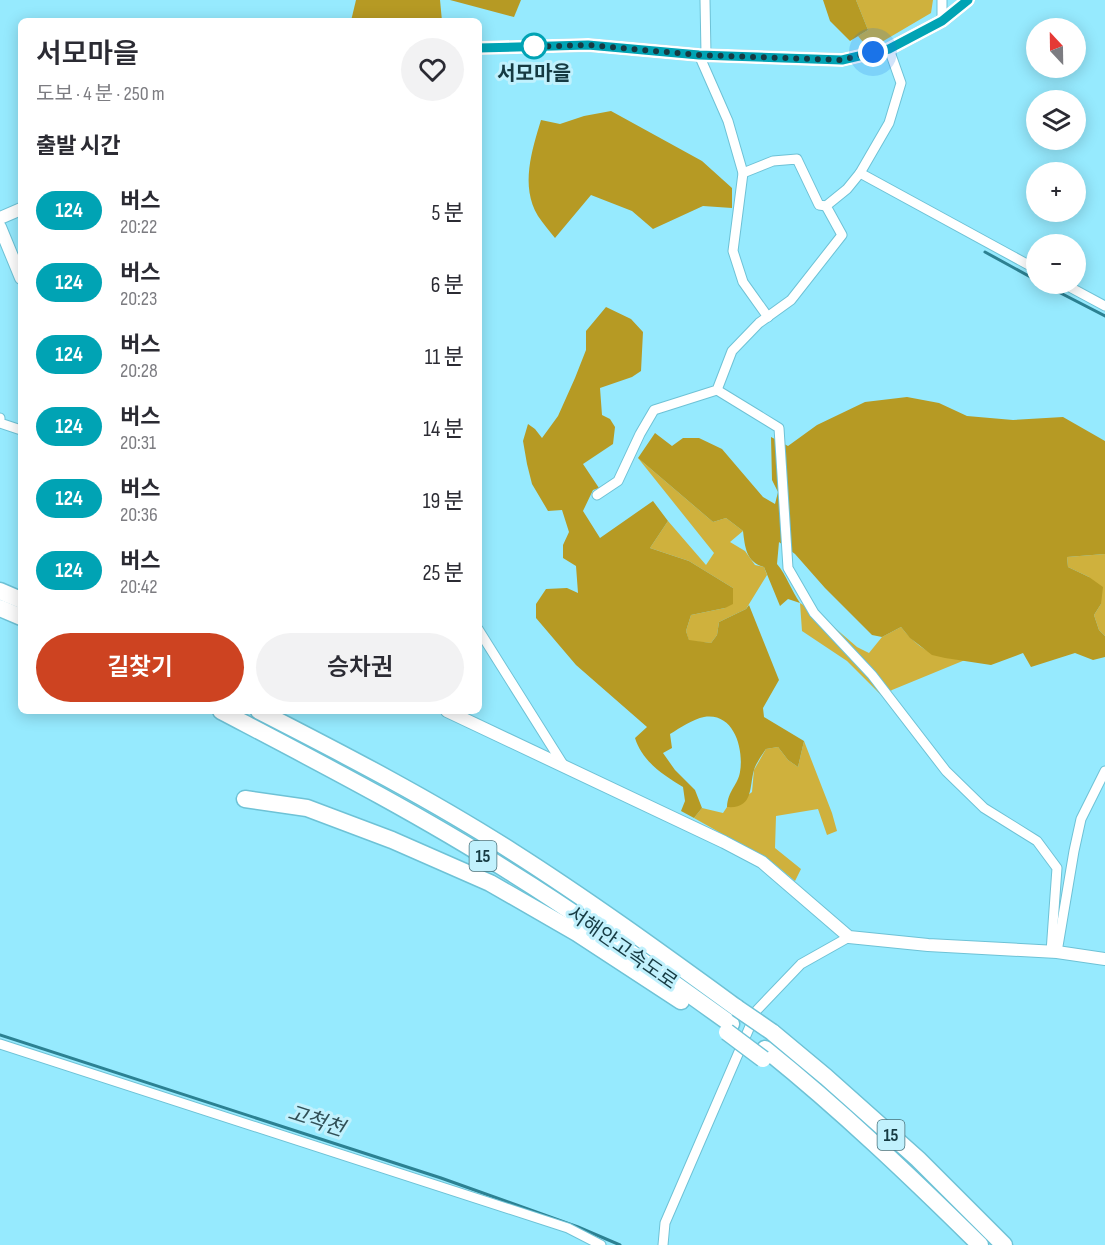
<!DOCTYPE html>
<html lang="ko">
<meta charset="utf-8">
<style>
:root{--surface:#fff;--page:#f2f2f3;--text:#2b2b33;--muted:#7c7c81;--accent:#cd4321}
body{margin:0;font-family:"Sofia Sans Condensed","Noto Sans KR",sans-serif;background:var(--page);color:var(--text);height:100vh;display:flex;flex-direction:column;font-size:22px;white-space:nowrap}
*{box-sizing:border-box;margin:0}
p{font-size:20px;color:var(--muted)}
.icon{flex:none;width:33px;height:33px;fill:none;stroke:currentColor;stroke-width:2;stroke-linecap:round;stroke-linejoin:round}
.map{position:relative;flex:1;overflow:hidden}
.sheet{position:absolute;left:18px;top:18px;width:464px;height:696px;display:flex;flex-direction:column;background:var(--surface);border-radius:9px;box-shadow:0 3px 15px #0003}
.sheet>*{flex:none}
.badge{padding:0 12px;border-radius:20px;font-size:21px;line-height:39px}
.needle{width:39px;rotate:338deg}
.fabs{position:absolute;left:1026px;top:18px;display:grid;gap:12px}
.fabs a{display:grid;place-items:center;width:60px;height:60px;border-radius:50%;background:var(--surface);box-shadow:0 3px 15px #0003;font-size:30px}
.you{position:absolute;width:30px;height:30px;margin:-15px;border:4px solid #fff;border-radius:50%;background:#1a73e8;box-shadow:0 0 0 9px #1a73e833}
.map>.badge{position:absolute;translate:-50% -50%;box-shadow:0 0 0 3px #fff}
h2{padding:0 18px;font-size:22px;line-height:54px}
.round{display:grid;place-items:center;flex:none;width:63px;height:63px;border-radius:32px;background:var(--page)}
.headline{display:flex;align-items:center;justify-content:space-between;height:102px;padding:0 18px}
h1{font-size:28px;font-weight:600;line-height:45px}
.button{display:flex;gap:12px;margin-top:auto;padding:12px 18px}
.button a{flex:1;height:69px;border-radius:36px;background:var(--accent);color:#fff;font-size:24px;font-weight:600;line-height:69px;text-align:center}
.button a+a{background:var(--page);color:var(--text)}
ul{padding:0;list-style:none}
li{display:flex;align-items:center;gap:18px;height:72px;padding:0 18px}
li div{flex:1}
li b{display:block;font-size:22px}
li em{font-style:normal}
li .badge{min-width:66px;font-weight:700;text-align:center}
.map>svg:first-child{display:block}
.green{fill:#cfb13d}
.forest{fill:#b69a24}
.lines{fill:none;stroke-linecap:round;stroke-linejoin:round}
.stream{stroke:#2c8192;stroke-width:3}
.street-casing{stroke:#6ec2d6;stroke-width:11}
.secondary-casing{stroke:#6ec2d6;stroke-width:14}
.highway-casing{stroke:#6ec2d6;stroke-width:19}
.street{stroke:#fff;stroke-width:9}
.secondary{stroke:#fff;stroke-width:12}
.highway{stroke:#fff;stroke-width:16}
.highway-bridge-casing{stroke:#6ec2d6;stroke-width:19;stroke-linecap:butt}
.highway-bridge{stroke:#fff;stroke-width:16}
.line-casing{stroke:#fff;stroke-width:14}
.line{stroke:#00a3b4;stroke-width:9}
.walk{stroke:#163a42;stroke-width:6;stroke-dasharray:0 10.8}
.stop-dot{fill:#fff;stroke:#00a3b4;stroke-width:3}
.labels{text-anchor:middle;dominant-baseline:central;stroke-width:6;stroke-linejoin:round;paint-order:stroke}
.shield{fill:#c1f1fd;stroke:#49717a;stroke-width:1.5}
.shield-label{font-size:18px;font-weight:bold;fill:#163a42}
.stop-label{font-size:20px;font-weight:bold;fill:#163a42;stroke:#c1f1fd}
.street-label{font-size:20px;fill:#163a42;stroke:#c1f1fd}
.water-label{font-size:21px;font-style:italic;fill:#304f56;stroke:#c1f1fd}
</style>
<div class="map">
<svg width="1105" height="1245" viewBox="0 0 1105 1245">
<rect width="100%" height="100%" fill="#96eafe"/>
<!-- green -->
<g class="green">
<polygon points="856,0 933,0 931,13 880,43 867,47 858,36 868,30"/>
<polygon points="638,458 713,522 726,518 743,531 730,542 745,551 755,565 764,567 767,575 746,609 719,622 717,635 711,643 689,641 686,631 691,615 725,608 733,588 689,561 650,548 668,521 706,565 714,553"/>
<polygon points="1105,554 1105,636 1099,630 1094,615 1101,604 1089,577 1068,567 1067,557"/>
<path d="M800 603 820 615 857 647 869 653 882 637 901 627C920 651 935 657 965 660L892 690 883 697 847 661 802 631Z"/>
<polygon points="804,741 832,813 837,831 827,835 818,809 776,816 775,848 801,869 795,881 772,862 694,818 702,808 723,813 727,807 733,807 752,792 754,770 766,749 778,747 788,760 798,767"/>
</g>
<!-- forest -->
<g class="forest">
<polygon points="356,0 440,0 442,21 351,21"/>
<polygon points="450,0 521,0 514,17"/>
<polygon points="823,0 856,0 868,30 850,41 830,21"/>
<path d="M611 111 702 161 732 188V208L703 206 653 229 632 211 591 195 555 238C549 231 543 223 538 216 520 186 532 150 541 120L560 124 584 116Z"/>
<path d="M606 307 631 319 643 332 641 371 632 377 600 388 602 415 610 419 615 427 613 444 583 464 599 488 593 490 583 511 600 538 653 501 668 521 650 548 689 561 733 588V604L725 608 691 615 686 631 689 640 711 643 717 635 719 622 746 609 749 605 779 680 763 708 764 717 804 741 798 767 788 760 778 747 766 749C762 755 756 763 754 770 749 787 754 809 727 807 728 790 738 785 740 772 744 749 734 712 704 717 693 719 680 728 670 734L672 748 663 753 675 770 695 790 702 808 694 818 681 811 685 801 683 787C663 775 642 761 635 738L647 727 576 665 536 618V604L546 589 567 588 578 593 576 566 563 558V545L569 532 562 510 548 511 532 484 527 464 523 441 528 424 535 429 542 438 558 416 575 378 586 350V331Z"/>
<path d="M907 397 939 403 967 416 1013 420 1063 417 1105 441V554L1067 557 1068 567 1089 577 1103 587 1101 604 1094 615 1099 630 1105 636V657L1093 660 1075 653 1031 667 1023 653 991 665 945 658 932 655 910 638 901 627 882 637 872 635 825 588 795 554 779 542 777 564C787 576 791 590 800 603L788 599 780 606 764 567C746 562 745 547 743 531L726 518 713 522 638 458 655 433 672 446 683 438H699L722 449 763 497 775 504 778 492 772 480 771 437 788 446 817 425 865 402Z"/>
</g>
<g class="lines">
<!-- stream -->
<g class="stream">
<polyline points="985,252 1036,280"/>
<polyline points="1043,284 1105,316"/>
<polyline points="0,1035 441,1178 578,1227 620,1245"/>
</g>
<defs>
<g id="street">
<polyline points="705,0 706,54"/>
<polyline points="942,0 942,21"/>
<polyline points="699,55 728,121 743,173 733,251 743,282 768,317"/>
<polyline points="743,173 773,161 797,159 819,205 826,206"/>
<polyline points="860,173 1036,269"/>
<polyline points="1064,284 1105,306"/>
<polyline points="717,390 779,428 788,568 814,613 872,675 946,771 984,808 1037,841 1057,868 1051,952"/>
<polyline points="0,418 0,423 21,430"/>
<polyline points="597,495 618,481 640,434 654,410 717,390 732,351 759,323 791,300 842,235 826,206 847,189 860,173 889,123 901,83 889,49"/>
<polyline points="478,629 564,766"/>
<polyline points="1057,952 1074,851 1081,819 1105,771"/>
<polyline points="0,1044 568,1228 601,1245"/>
<polyline points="663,1245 665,1223 757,1010 801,964 849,937"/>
</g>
<g id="secondary">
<polyline points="478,48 588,45 699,55 842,60 889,49 942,21 968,0"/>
<polyline points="0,218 21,209"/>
<polyline points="0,227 21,278"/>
<polyline points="447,711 724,842 762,862 849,937 928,945 1057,952 1105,959"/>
</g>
<g id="highway">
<polyline points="0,591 21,600"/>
<polyline points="0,608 21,617"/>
<path d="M221 711C318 762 417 813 510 872 586 919 658 972 731 1024"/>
<path d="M259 711C345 755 432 800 513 852 590 901 664 955 737 1008"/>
<polyline points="245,799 307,808 392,840 490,883 577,933 681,1001"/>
<polyline points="772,1032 826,1077 918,1159 1004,1245"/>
<path d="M765 1049C841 1110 911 1177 980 1245"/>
</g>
</defs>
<!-- street casing -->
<use href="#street" class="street-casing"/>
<!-- secondary casing -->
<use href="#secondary" class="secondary-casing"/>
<!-- highway casing -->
<use href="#highway" class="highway-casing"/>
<!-- street -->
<use href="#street" class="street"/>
<!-- secondary -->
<use href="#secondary" class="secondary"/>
<!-- highway -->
<use href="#highway" class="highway"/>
<defs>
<g id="highway-bridge">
<polyline points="737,1008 772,1032"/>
<polyline points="727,1032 763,1059"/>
</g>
</defs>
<!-- highway-bridge casing -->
<use href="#highway-bridge" class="highway-bridge-casing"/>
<!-- highway-bridge -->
<use href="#highway-bridge" class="highway-bridge"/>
</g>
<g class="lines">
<defs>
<polyline id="line" points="478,48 588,45 699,55 842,60 889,49 942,21 968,0"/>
</defs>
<!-- line casing -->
<use href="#line" class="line-casing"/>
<!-- line -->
<use href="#line" class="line"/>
<!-- walk -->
<polyline class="walk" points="534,46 525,47 588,45 699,55 842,60 873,52"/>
</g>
<!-- markers -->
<circle class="stop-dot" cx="534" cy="46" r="12"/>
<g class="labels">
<!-- shield labels -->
<g class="shield">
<rect x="469.5" y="841" width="27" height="30" rx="4.5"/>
<rect x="877.5" y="1120" width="27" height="30" rx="4.5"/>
</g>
<g class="shield-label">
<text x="483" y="856">15</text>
<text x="891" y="1135">15</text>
</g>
<!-- stop labels -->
<g class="stop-label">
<text x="534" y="74">서모마을</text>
</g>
<!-- street labels -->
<g class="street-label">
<text transform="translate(622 948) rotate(35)">서해안고속도로</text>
</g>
<!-- water labels -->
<g class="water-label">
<text transform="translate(316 1121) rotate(18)">고척천</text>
</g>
</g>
</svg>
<div class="fabs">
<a><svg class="needle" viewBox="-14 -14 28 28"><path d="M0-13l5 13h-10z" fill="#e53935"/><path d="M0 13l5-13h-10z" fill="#7c7c81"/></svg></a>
<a><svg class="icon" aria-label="layers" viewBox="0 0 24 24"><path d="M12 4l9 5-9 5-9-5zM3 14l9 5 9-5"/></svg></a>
<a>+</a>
<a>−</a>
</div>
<div class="you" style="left:873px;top:52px"></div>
<section class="sheet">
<div class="headline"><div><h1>서모마을</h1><p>도보 · 4 분 · 250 m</p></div><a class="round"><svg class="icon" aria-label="heart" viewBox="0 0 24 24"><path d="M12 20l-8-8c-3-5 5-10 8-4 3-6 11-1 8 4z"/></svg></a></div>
<h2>출발 시간</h2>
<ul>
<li><span class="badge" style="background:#00a3b4;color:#fff">124</span><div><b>버스</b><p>20:22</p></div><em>5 분</em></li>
<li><span class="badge" style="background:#00a3b4;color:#fff">124</span><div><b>버스</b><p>20:23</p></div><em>6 분</em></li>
<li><span class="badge" style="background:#00a3b4;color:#fff">124</span><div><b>버스</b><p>20:28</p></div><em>11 분</em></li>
<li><span class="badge" style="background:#00a3b4;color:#fff">124</span><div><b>버스</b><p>20:31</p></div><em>14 분</em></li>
<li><span class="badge" style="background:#00a3b4;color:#fff">124</span><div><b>버스</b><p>20:36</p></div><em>19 분</em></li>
<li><span class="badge" style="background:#00a3b4;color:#fff">124</span><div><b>버스</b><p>20:42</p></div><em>25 분</em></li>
</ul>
<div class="button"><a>길찾기</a><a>승차권</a></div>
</section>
</div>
